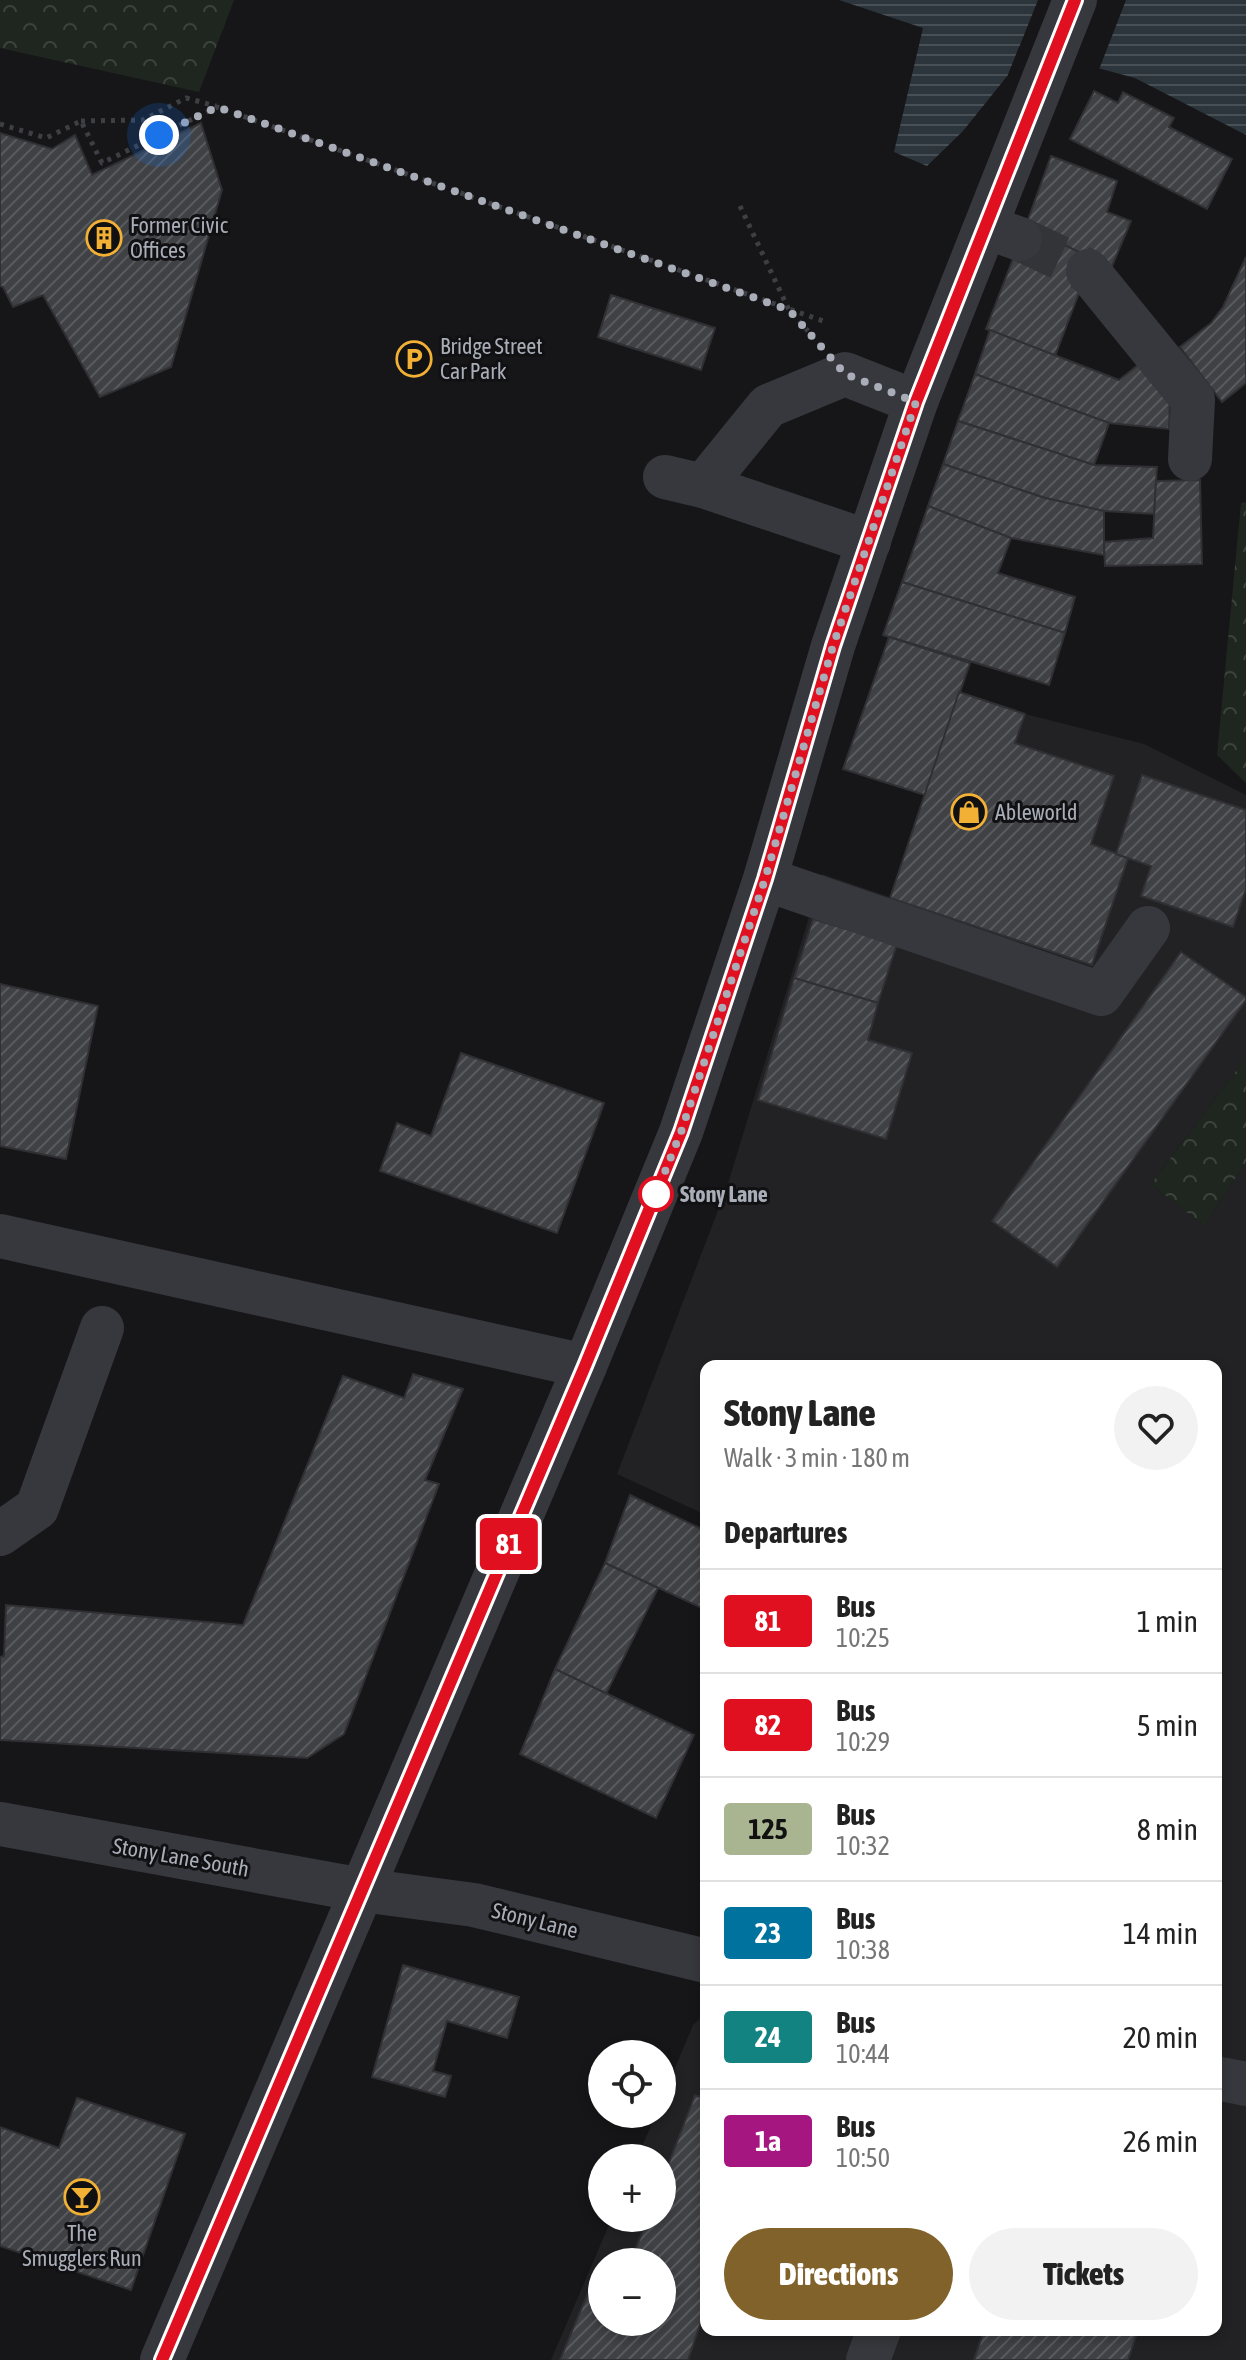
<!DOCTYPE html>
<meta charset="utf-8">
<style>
:root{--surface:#fff;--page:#f2f2f2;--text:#222;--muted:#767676;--line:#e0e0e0;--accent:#80622a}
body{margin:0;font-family:"Asap Condensed",sans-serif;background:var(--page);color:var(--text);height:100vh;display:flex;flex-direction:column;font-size:30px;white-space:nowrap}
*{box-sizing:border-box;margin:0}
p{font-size:26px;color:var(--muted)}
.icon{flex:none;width:44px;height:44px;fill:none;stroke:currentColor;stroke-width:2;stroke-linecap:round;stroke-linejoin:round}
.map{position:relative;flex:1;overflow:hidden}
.side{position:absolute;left:700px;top:1360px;width:522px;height:976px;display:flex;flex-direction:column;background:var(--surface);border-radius:16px;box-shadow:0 4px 12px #0003}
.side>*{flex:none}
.badge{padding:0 16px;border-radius:6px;font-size:28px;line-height:52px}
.controls{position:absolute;left:588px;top:2040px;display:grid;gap:16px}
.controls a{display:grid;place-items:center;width:88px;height:88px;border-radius:50%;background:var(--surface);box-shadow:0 4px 12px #0003;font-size:40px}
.you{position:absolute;width:40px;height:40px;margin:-20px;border:6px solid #fff;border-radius:50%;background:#1a73e8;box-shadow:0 0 0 12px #1a73e833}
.map>.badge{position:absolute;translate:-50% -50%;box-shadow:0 0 0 4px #fff}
h2{padding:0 24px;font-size:30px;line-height:72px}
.round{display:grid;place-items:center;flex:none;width:84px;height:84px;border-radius:42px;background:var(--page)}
.summary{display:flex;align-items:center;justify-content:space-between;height:136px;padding:0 24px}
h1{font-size:38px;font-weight:800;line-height:60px}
.cta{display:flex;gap:16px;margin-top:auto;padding:16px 24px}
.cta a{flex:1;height:92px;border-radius:48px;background:var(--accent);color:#fff;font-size:32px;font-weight:800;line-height:92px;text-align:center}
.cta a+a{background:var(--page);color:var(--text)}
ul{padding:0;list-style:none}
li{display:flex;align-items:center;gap:24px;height:104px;padding:0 24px;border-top:2px solid var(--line)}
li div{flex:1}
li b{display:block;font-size:30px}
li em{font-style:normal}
li .badge{min-width:88px;font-weight:700;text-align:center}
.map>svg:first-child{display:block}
.built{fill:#222225;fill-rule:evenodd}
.forest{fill:url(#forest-crowns)}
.water{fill:url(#water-rules)}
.pier{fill:#161618}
.building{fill:url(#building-hatch);stroke:#303034;stroke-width:2}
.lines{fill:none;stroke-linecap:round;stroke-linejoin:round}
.minor-tunnel{stroke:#333438;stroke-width:44;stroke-dasharray:44 22;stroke-linecap:butt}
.path{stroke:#3d3f44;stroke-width:5;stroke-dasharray:4 6;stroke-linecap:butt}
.minor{stroke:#37383d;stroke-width:44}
.line-casing{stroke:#fff;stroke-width:18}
.line{stroke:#e01021;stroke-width:12}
.walk{stroke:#a8adb8;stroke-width:8;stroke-dasharray:0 14.4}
.stop-dot{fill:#fff;stroke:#e01021;stroke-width:4}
.labels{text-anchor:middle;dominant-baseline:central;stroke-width:6;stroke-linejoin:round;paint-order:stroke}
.poi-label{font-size:22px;fill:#a8adb8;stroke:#111113;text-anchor:start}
.stop-label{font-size:22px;font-weight:bold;fill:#a8adb8;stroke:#111113;text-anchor:start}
.street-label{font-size:22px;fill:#a8adb8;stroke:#111113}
</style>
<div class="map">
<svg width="1246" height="2360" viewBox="0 0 1246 2360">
<defs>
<pattern id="forest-crowns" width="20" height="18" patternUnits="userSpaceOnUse" patternTransform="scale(2)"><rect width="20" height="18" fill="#1e261f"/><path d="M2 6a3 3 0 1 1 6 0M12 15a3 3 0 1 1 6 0" fill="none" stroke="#3c433d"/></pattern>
<pattern id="water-rules" width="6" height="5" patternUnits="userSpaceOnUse" patternTransform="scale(2)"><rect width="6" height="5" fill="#2c353c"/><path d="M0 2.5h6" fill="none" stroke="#485056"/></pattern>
<pattern id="building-hatch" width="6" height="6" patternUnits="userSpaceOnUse" patternTransform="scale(2)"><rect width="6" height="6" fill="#404145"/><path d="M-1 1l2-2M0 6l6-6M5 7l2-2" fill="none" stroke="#595a5e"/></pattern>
</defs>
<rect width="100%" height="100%" fill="#161618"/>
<!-- built -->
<path class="built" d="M959 692 1025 714 1144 744 1246 795V1058L1151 1184 1204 1226 1246 1162V2360H551L612 2218H662V2158H637L656 2114H662V2099L693 2025 706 2013V2330H1216V1366H706V1515L617 1474 727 1187 822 874 890 897ZM602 2262H662V2322H602Z"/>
<!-- forest -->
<g class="forest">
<polygon points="0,0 234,0 199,92 0,48"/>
<polygon points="1246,502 1246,783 1217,755 1241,503"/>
<polygon points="1246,1058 1246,1162 1204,1226 1151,1184"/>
</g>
<!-- water -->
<polygon class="water" points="839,0 1246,0 1246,135 1135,78 1019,47 1008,75 963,131 927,166 894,152 923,28"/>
<!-- pier -->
<polygon class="pier" points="1038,0 1126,0 1098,72 1021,52 1012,76 1008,75"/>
<!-- building -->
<g class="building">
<polygon points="1094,91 1118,103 1123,92 1174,118 1169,127 1232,159 1207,209 1070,139"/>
<polygon points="201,123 222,190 171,367 100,397 43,295 13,307 3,287 0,286 0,133 52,149 75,135 92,175"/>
<polygon points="1051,156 1117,181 1107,212 1131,221 1107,278 1092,259 1026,225"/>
<polygon points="1026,225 1092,259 1055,356 986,329"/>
<polygon points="1246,257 1246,383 1222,402 1180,347 1211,323 1223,307"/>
<polygon points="611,295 715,328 701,370 598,337"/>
<polygon points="990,330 1119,380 1142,362 1170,396 1169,429 1109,423 975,374"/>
<polygon points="975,374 1109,423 1094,465 958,421"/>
<polygon points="958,421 1094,465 1157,467 1154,514 1104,511 1045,498 943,464"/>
<polygon points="943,464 1045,498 1104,511 1104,555 1011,538 928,506"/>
<polygon points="1200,480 1202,564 1105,566 1104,542 1153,538 1156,481"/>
<polygon points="928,506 1011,538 998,573 1075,597 1065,633 902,582"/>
<polygon points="902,582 1065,633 1049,685 883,635"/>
<polygon points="889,637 970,663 925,795 843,769"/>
<polygon points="959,692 1025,714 1015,743 1114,776 1091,844 1128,858 1092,965 890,898"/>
<polygon points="1142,775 1246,810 1246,889 1233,927 1141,896 1151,866 1116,854"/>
<polygon points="813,919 897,944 878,1003 794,978"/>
<polygon points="1181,952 1246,997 1246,1000 1057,1267 992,1221"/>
<polygon points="794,978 878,1003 868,1040 912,1053 886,1139 758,1100"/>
<polygon points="0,984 98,1006 66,1159 0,1146"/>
<polygon points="461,1053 604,1103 557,1233 380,1171 397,1123 431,1136"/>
<polygon points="413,1374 463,1389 425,1480 439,1484 344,1734 307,1758 0,1740 0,1657 4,1656 6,1605 243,1625 343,1376 404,1398"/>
<polygon points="630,1495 706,1531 706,1610 605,1563"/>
<polygon points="605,1563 658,1588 606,1694 555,1669"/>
<polygon points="555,1669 694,1735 656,1818 520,1754"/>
<polygon points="403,1965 519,1997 507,2038 447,2021 433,2071 451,2076 445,2097 372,2077"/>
<polygon points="695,2095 706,2099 706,2307 688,2360 560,2360 600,2264 602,2322 662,2322 662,2262 630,2262 648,2218 662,2218 662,2181"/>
<polygon points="77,2098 185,2134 131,2290 0,2246 0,2127 59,2148"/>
<polygon points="984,2330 1138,2330 1128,2360 974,2360"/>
</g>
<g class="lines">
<!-- minor-tunnel -->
<polyline class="minor-tunnel" points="1020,239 1088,271"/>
<!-- path -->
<g class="path">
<polyline points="81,121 143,120 186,98 216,106"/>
<polyline points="0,124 46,138 81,121 102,163 217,107 826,322"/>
<polyline points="740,206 789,310 808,331"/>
</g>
<!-- minor -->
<g class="minor">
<polyline points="986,227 1020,239"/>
<polyline points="1088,271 1193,400 1190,459"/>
<polyline points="665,477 703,486 869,542"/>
<polyline points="703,486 768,406 845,374 916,402"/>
<polyline points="765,879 1101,994 1148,928"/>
<polyline points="0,1236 585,1366"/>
<polyline points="0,1534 37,1508 102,1328"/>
<polyline points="0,1824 362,1890 474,1905 706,1961"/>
<polyline points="1216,2078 1246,2084"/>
<polyline points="162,2360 585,1366 681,1132 765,879 833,646 916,402 1075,0"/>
<polyline points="868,2360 879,2330"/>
</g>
</g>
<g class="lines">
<defs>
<polyline id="line" points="162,2360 585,1366 681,1132 765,879 833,646 916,402 1075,0"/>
</defs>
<!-- line casing -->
<use href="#line" class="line-casing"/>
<!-- line -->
<use href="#line" class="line"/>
<!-- walk -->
<polyline class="walk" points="159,135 217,107 246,117 789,310 845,374 916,402 833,646 765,879 681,1132 656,1194"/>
</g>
<!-- icons -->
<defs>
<symbol id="building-ring" viewBox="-11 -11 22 22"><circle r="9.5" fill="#111113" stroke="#f2b134" stroke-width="1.5"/><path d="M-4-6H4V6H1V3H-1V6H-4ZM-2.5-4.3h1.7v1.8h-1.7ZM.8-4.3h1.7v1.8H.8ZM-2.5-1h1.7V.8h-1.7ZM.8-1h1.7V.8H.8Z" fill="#f2b134"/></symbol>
<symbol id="parking-ring" viewBox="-11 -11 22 22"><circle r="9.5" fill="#111113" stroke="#f2b134" stroke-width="1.5"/><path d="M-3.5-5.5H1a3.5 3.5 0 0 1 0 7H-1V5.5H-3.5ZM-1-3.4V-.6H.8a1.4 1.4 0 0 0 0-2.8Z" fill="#f2b134"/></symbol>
<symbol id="shop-ring" viewBox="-11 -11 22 22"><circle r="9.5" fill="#111113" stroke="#f2b134" stroke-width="1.5"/><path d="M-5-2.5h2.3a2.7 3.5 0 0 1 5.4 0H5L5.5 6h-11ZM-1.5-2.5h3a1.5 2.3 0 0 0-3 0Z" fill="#f2b134"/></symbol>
<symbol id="bar-ring" viewBox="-11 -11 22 22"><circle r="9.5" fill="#111113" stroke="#f2b134" stroke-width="1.5"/><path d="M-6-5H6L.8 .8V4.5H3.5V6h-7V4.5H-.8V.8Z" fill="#f2b134"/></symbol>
</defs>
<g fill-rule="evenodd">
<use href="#building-ring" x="84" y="218" width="40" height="40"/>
<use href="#parking-ring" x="394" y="339" width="40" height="40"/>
<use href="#shop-ring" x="949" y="792" width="40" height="40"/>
<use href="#bar-ring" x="62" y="2177" width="40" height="40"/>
</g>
<!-- markers -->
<circle class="stop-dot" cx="656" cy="1194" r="16"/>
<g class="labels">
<!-- poi labels -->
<g class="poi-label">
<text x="130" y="225">Former Civic<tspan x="130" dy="25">Offices</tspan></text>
<text x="440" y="346">Bridge Street<tspan x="440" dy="25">Car Park</tspan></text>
<text x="995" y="812">Ableworld</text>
<text x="82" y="2233" text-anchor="middle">The<tspan x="82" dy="25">Smugglers Run</tspan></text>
</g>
<!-- stop labels -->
<g class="stop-label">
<text x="680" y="1194">Stony Lane</text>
</g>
<!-- street labels -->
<g class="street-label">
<text transform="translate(181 1857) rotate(10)">Stony Lane South</text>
<text transform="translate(535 1920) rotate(14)">Stony Lane</text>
</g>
</g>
</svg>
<div class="controls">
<a><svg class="icon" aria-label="locate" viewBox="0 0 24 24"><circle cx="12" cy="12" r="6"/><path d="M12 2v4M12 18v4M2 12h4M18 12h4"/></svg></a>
<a>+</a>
<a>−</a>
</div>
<div class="you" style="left:159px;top:135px"></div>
<b class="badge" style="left:509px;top:1544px;background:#e01021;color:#fff">81</b>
<section class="side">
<div class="summary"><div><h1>Stony Lane</h1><p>Walk · 3 min · 180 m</p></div><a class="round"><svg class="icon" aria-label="heart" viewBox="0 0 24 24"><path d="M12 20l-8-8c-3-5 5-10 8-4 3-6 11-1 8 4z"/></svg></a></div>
<h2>Departures</h2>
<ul>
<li><span class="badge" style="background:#e01021;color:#fff">81</span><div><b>Bus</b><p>10:25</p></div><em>1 min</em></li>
<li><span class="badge" style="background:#e01021;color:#fff">82</span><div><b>Bus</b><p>10:29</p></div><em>5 min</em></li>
<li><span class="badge" style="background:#a9b590;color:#111">125</span><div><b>Bus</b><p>10:32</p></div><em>8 min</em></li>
<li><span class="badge" style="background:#00729e;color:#fff">23</span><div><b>Bus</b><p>10:38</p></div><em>14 min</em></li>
<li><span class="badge" style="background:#128380;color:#fff">24</span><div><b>Bus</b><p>10:44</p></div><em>20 min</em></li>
<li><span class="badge" style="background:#a61680;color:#fff">1a</span><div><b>Bus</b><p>10:50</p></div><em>26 min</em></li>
</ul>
<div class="cta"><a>Directions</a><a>Tickets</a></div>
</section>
</div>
